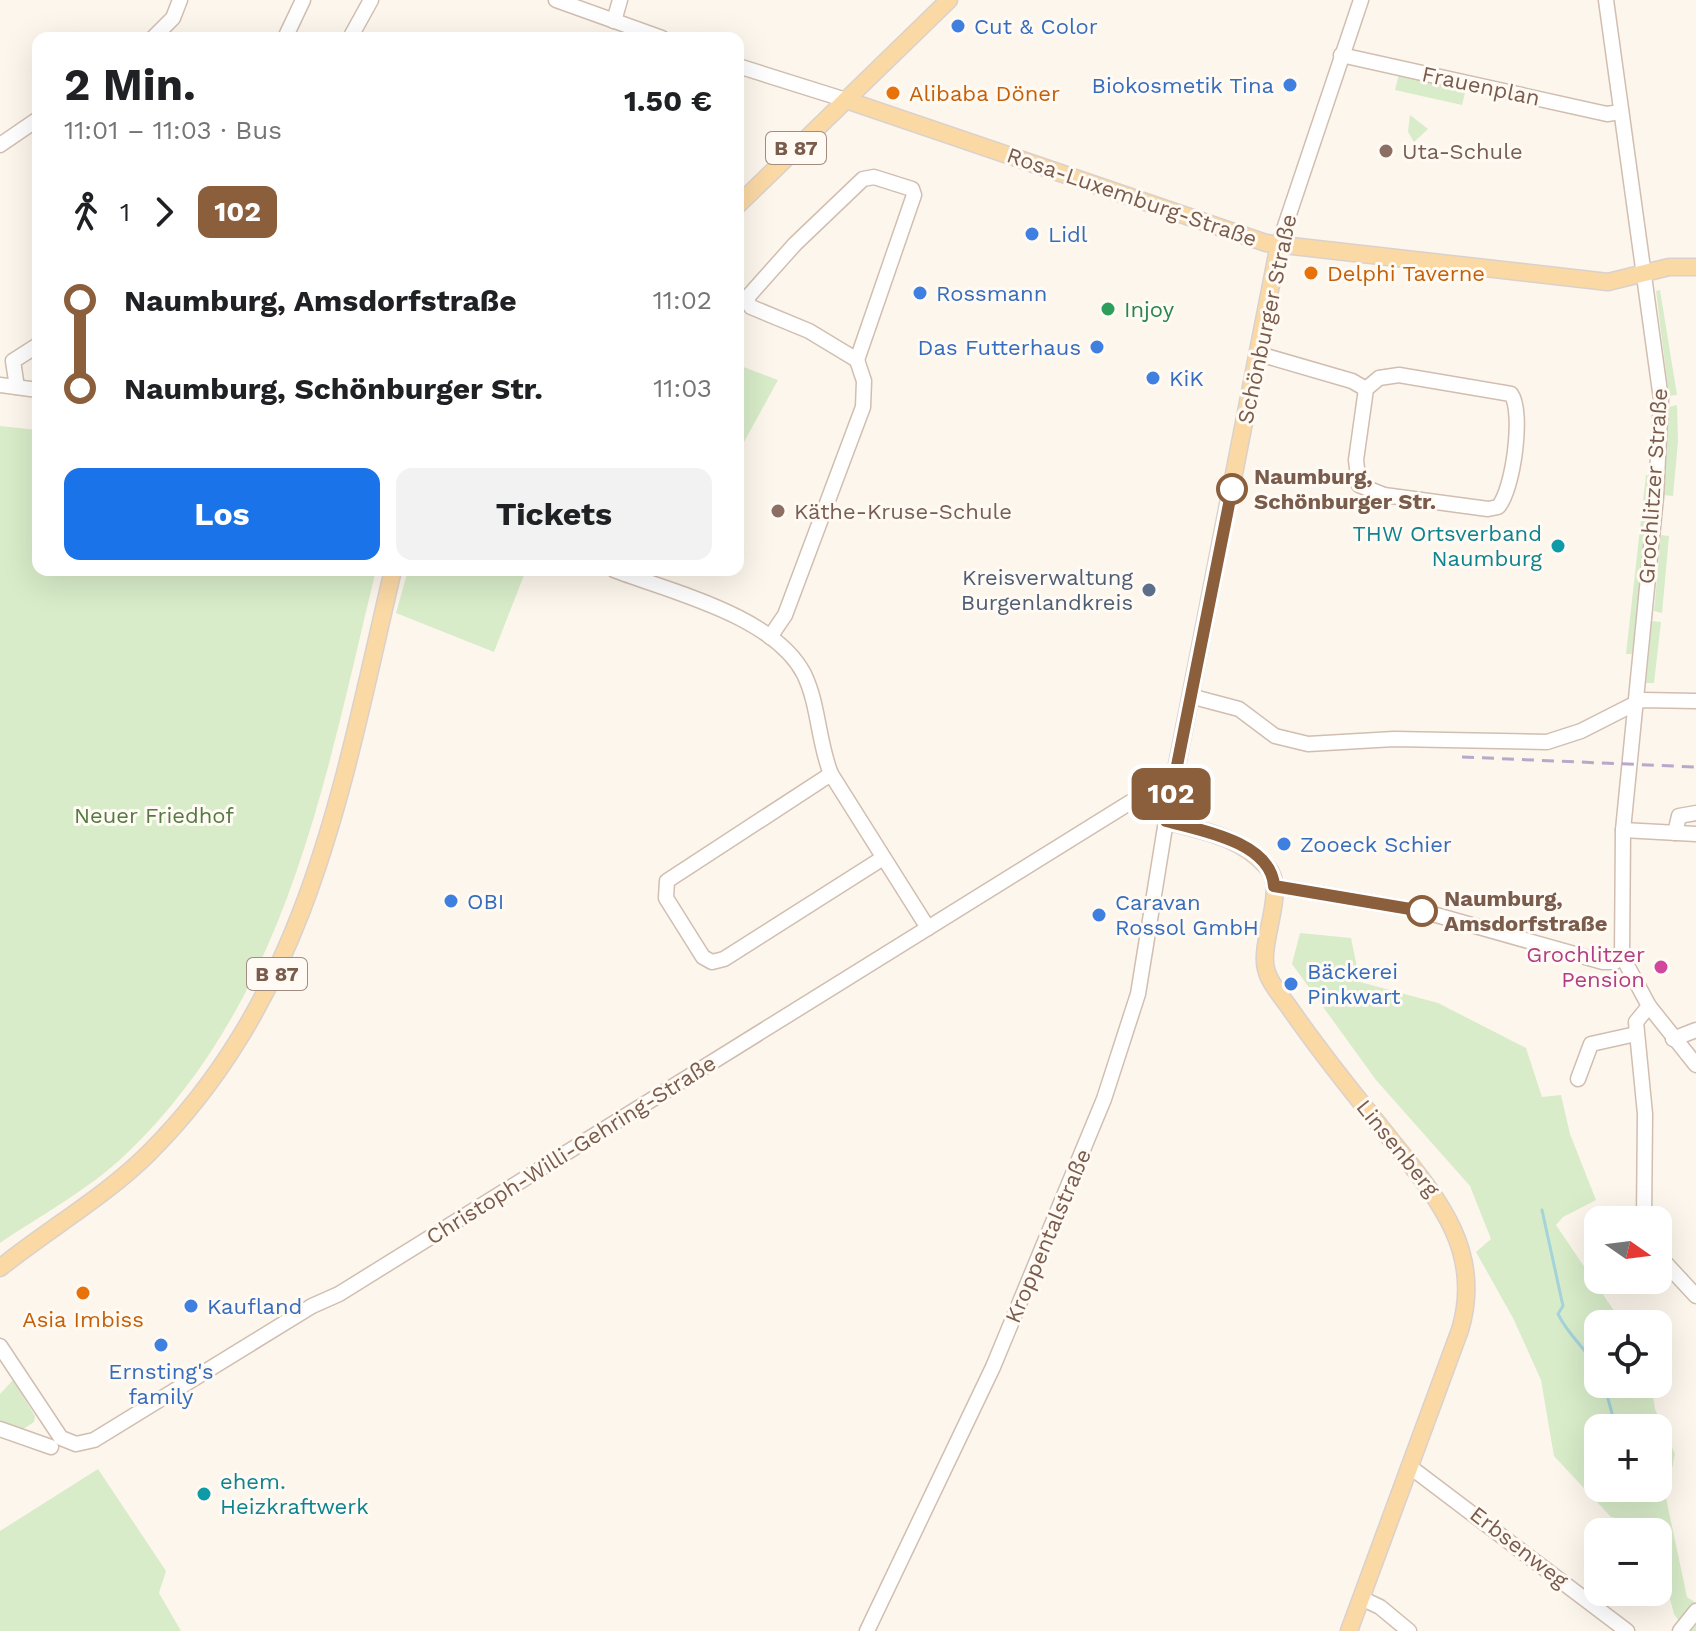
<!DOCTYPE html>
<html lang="de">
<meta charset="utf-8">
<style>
:root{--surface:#fff;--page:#f2f2f2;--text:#202124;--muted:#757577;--accent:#1a73e8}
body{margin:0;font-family:"Work Sans",sans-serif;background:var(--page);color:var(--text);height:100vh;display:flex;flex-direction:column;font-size:30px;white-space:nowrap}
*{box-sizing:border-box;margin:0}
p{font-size:26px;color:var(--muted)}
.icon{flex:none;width:44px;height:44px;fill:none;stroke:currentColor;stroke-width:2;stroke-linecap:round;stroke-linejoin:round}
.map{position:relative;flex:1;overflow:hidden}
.side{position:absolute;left:32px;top:32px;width:712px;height:544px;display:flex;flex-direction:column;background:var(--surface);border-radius:16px;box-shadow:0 8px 32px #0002}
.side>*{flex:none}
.badge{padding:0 16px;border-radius:12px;font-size:28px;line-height:52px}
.needle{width:52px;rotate:104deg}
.controls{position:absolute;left:1584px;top:1206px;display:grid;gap:16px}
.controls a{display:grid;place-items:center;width:88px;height:88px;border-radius:16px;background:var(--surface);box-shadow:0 8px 32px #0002;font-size:40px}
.map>.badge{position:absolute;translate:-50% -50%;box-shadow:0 0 0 4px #fff}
.legs{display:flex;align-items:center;gap:12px;height:88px;padding:0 32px;font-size:26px}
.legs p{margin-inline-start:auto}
.overview{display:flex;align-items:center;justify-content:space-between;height:136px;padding:0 32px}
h1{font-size:44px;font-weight:700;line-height:60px}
.button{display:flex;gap:16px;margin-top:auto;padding:16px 32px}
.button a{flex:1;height:92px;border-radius:16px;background:var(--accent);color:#fff;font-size:32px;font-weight:700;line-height:92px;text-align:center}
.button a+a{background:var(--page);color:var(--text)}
ul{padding:0 32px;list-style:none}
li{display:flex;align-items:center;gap:28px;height:88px;font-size:30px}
li i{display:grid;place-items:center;width:12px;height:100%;margin:0 10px;background:currentColor}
li i::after{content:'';width:20px;height:20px;margin:-10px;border:6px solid;border-radius:50%;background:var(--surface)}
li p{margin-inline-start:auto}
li:first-child i{background:linear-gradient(#0000 50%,currentColor 0)}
li:last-child i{background:linear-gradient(currentColor 50%,#0000 0)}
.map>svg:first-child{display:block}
.green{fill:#d8ecc9;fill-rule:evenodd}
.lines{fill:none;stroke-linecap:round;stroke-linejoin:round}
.stream{stroke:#a5d3da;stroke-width:3}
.minor-casing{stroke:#d1beb0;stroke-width:17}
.major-casing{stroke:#dad1cd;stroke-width:19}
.minor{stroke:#fff;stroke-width:14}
.major{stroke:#fbd9a5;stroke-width:16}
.rail{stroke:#b9a8c9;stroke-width:3;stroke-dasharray:12 8;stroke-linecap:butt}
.line-1-casing{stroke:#fff;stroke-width:18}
.line-1{stroke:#8b5e3c;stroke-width:12}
.shop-dot{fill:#3f7fe0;stroke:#fffaf3;stroke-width:3}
.food-dot{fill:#e8710a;stroke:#fffaf3;stroke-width:3}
.education-dot{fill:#8d6e63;stroke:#fffaf3;stroke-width:3}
.leisure-dot{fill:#2e9e5b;stroke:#fffaf3;stroke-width:3}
.stop-1-dot{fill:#fff;stroke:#8b5e3c;stroke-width:4}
.culture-dot{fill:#0f9aa8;stroke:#fffaf3;stroke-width:3}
.service-dot{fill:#5c6f8a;stroke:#fffaf3;stroke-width:3}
.hotel-dot{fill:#d1479c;stroke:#fffaf3;stroke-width:3}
.labels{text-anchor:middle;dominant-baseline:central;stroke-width:6;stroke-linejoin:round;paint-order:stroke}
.shield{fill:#fffaf3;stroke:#a28b7f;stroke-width:2}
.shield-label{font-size:20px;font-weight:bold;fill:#7a5c4d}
.shop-label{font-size:22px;fill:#366cbe;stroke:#fffaf3;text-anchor:start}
.street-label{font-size:22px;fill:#7a5c4d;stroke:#fffaf3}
.food-label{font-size:22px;fill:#c56008;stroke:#fffaf3;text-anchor:start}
.education-label{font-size:22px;fill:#785e54;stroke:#fffaf3;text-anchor:start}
.leisure-label{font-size:22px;fill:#27864d;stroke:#fffaf3;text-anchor:start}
.stop-label{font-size:22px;font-weight:bold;fill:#7a5c4d;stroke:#fffaf3;text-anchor:start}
.culture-label{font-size:22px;fill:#0d838f;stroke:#fffaf3;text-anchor:end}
.service-label{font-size:22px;fill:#4e5e75;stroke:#fffaf3;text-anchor:end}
.park-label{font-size:22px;fill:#537a41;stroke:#fffaf3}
.hotel-label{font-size:22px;fill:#b23c85;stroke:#fffaf3;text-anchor:end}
</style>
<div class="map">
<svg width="1696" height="1631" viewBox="0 0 1696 1631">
<rect width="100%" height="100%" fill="#fdf6ec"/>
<!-- green -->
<g class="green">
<polygon points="1399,74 1466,89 1462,105 1395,90"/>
<polygon points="1410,115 1428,129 1414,142 1408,132"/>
<polygon points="1660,290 1677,395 1669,396 1656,291"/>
<polygon points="738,365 778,380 738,453"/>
<polygon points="1677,405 1678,441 1673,496 1664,495 1669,407"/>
<path d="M0 426 38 430V570H376C325 779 288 1001 124 1156 88 1190 41 1215 0 1243Z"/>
<polygon points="1646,475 1651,476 1632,654 1626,654"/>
<polygon points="1661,535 1669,536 1662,613 1654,611"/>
<polygon points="408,570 526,570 494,652 396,613"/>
<polygon points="1652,621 1661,622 1654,683 1646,683"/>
<path d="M1300 933 1351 938 1360 982 1438 1003 1526 1048 1542 1097 1561 1095 1570 1134 1596 1200 1563 1217 1556 1225 1623 1324H1598V1384H1651L1655 1409 1675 1454 1666 1498 1687 1597 1696 1603V1631H1686L1674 1614 1658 1553V1532H1649L1637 1522 1611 1517 1554 1456 1541 1380 1513 1318 1476 1252 1491 1239 1470 1186 1376 1080 1292 964ZM1598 1428H1658V1488H1598Z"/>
<polygon points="13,1380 35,1416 34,1422 20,1431 0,1424 0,1394"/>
<polygon points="98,1469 166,1571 159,1593 181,1631 0,1631 0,1531"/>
</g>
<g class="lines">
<!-- stream -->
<g class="stream">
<path d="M1542 1210 1563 1306 1558 1314C1568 1335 1586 1349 1598 1369"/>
<polyline points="1604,1384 1616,1428"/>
</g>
<defs>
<g id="minor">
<polyline points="556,0 662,38"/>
<polyline points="1606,0 1661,399 1656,497 1623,830 1622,956 1649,1006 1696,1065"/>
<polyline points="614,21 620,0"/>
<polyline points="153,38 173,18 180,0"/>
<polyline points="285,38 303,0"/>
<polyline points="350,38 371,0"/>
<polyline points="1341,55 1607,114 1621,112"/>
<polyline points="738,66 846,100"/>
<polyline points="0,145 38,119"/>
<polygon points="874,177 912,189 914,195 857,360 809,331 751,307 746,299 795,244 863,179"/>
<polyline points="1279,244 1361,0"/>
<polyline points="1259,354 1352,381 1366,389"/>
<path d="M1399 375 1511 394C1524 412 1513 491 1498 507L1488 509 1384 495 1359 485 1356 460 1366 389 1379 378Z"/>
<polyline points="0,385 38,390"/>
<polyline points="17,387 13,361 38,345"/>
<path d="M614 570C672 592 774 616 804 674 819 705 818 742 831 774L928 928"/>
<polyline points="770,637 785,615 863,407 864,381 857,360"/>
<polyline points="1190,696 1239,709 1275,736 1308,744 1394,739 1547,742 1581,731 1642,700 1696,701"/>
<polyline points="831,774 667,881 666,898 703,957 712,962 724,959 883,858"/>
<polyline points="1623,830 1696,834"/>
<polyline points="1675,833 1679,816 1696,813"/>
<polyline points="1274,886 1422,911 1603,962 1615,962 1622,956"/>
<polyline points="1673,1039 1696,1030"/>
<polyline points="1578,1079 1591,1044 1636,1034"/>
<polyline points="1644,1220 1645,1114 1636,1022 1649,1006"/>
<polyline points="1658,1255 1696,1296"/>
<polyline points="0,1346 61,1438 76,1444 94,1440 312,1306 339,1294 1121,808 1150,790 1172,786"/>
<polyline points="0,1429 51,1447"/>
<polyline points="1409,1466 1627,1631"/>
<polyline points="1361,1598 1380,1607 1409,1631"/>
<polyline points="867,1631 993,1367 1104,1099 1138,994 1166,821"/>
<polyline points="1680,1631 1696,1611"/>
</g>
<g id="major">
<polyline points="846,100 1266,243 1608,282 1669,267 1696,267"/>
<polyline points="738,205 949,0"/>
<path d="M1279 244 1166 821C1204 831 1241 837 1268 868 1287 890 1259 942 1266 969 1269 983 1283 998 1291 1010 1319 1050 1349 1088 1380 1126 1428 1188 1486 1244 1460 1330L1349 1631"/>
<path d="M0 1268C47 1230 106 1196 149 1153 310 992 343 782 393 570"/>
</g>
</defs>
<!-- minor casing -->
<use href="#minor" class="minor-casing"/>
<!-- major casing -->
<use href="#major" class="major-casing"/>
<!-- minor -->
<use href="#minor" class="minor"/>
<!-- major -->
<use href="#major" class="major"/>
<!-- rail -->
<polyline class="rail" points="1462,757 1696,767"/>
</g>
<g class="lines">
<defs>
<path id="line-1" d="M1232 489 1166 821C1200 830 1271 842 1274 886L1422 911"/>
</defs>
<!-- line-1 casing -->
<use href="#line-1" class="line-1-casing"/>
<!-- line-1 -->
<use href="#line-1" class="line-1"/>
</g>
<!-- markers -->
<g class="shop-dot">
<circle cx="958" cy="26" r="8"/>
<circle cx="1290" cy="85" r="8"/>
<circle cx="1032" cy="234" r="8"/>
<circle cx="920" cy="293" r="8"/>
<circle cx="1097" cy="347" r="8"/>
<circle cx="1153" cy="378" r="8"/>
<circle cx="1284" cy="844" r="8"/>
<circle cx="451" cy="901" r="8"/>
<circle cx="1099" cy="915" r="8"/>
<circle cx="1291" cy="984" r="8"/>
<circle cx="191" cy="1306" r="8"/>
<circle cx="161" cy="1345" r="8"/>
</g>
<g class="food-dot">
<circle cx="893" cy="93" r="8"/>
<circle cx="1311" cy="273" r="8"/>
<circle cx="83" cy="1293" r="8"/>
</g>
<g class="education-dot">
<circle cx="1386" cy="151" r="8"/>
<circle cx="778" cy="511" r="8"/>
</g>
<circle class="leisure-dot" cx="1108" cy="309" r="8"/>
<g class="stop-1-dot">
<circle cx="1232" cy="489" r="14"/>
<circle cx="1422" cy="911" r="14"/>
</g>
<g class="culture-dot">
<circle cx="1558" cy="546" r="8"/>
<circle cx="204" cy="1494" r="8"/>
</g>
<circle class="service-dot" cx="1149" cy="590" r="8"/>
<circle class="hotel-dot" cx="1661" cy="967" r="8"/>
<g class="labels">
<!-- shield labels -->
<g class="shield">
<rect x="766" y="132" width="60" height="32" rx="6"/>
<rect x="247" y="958" width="60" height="32" rx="6"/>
</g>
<g class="shield-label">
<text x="796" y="148">B 87</text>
<text x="277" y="974">B 87</text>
</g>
<!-- shop labels -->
<g class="shop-label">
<text x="974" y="26">Cut &amp; Color</text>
<text x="1274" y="85" text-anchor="end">Biokosmetik Tina</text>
<text x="1048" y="234">Lidl</text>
<text x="936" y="293">Rossmann</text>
<text x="1081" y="347" text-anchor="end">Das Futterhaus</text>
<text x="1169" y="378">KiK</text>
<text x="1300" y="844">Zooeck Schier</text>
<text x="467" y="901">OBI</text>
<text x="1115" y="902">Caravan<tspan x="1115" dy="25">Rossol GmbH</tspan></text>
<text x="1307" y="971">Bäckerei<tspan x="1307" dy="25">Pinkwart</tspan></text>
<text x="207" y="1306">Kaufland</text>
<text x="161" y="1371" text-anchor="middle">Ernsting's<tspan x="161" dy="25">family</tspan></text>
</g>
<!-- street labels -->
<g class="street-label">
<text transform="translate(1481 86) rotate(12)">Frauenplan</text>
<text transform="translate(1132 197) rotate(19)">Rosa-Luxemburg-Straße</text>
<text transform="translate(1267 319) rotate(-78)">Schönburger Straße</text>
<text transform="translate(1653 486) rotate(-86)">Grochlitzer Straße</text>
<text transform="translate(1398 1148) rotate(51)">Linsenberg</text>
<text transform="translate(571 1150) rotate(-32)">Christoph-Willi-Gehring-Straße</text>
<text transform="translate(1048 1236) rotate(-67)">Kroppentalstraße</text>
<text transform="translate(1519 1547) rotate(38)">Erbsenweg</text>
</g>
<!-- food labels -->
<g class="food-label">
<text x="909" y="93">Alibaba Döner</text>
<text x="1327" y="273">Delphi Taverne</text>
<text x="83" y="1319" text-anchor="middle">Asia Imbiss</text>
</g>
<!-- education labels -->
<g class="education-label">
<text x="1402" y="151">Uta-Schule</text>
<text x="794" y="511">Käthe-Kruse-Schule</text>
</g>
<!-- leisure labels -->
<g class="leisure-label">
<text x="1124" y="309">Injoy</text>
</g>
<!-- stop labels -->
<g class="stop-label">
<text x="1254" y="476">Naumburg,<tspan x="1254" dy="25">Schönburger Str.</tspan></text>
<text x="1444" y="898">Naumburg,<tspan x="1444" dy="25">Amsdorfstraße</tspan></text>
</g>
<!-- culture labels -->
<g class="culture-label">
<text x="1542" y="533">THW Ortsverband<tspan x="1542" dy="25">Naumburg</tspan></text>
<text x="220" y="1481" text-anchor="start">ehem.<tspan x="220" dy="25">Heizkraftwerk</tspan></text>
</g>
<!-- service labels -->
<g class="service-label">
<text x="1133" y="577">Kreisverwaltung<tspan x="1133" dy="25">Burgenlandkreis</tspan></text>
</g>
<!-- park labels -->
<g class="park-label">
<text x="154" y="815">Neuer Friedhof</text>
</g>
<!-- hotel labels -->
<g class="hotel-label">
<text x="1645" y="954">Grochlitzer<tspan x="1645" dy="25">Pension</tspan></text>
</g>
</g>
</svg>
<div class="controls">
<a><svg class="needle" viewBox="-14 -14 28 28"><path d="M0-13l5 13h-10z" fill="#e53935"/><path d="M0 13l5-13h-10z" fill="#757577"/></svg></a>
<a><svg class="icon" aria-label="locate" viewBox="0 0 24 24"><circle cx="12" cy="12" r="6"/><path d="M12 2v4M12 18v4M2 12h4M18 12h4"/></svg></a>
<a>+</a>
<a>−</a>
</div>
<b class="badge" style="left:1171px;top:794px;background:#8b5e3c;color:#fff">102</b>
<section class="side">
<div class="overview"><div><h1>2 Min.</h1><p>11:01 – 11:03 · Bus</p></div><b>1.50 €</b></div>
<div class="legs"><svg class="icon" aria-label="walk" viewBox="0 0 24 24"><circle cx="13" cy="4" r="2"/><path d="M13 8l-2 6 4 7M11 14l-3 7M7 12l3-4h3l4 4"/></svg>1<svg class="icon" aria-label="forward" viewBox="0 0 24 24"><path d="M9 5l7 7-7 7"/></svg><b class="badge" style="background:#8b5e3c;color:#fff">102</b></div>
<ul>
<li><i style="color:#8b5e3c"></i><b>Naumburg, Amsdorfstraße</b><p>11:02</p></li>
<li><i style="color:#8b5e3c"></i><b>Naumburg, Schönburger Str.</b><p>11:03</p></li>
</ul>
<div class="button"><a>Los</a><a>Tickets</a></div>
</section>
</div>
